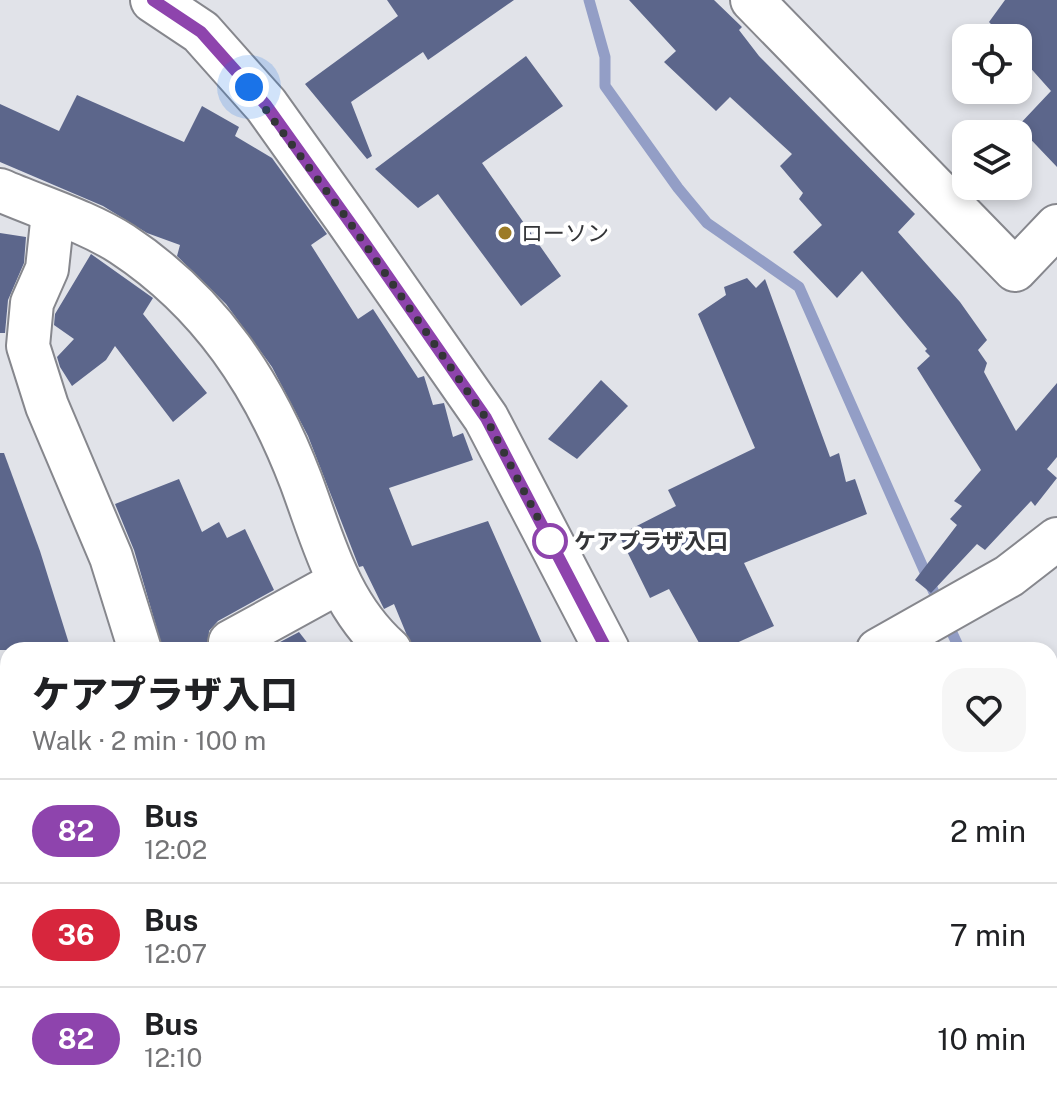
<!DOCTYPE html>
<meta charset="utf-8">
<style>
:root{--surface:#fff;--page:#f6f6f6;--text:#202124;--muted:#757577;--line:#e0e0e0}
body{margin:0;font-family:"Public Sans","Noto Sans JP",sans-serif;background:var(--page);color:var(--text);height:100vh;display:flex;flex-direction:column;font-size:30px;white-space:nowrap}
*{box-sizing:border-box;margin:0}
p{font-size:26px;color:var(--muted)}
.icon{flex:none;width:44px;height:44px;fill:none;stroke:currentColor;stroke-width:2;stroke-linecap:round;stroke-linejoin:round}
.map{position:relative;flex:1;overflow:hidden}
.panel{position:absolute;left:0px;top:642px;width:1058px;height:466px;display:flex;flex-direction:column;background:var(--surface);border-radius:24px 24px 0 0;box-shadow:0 4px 12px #0003}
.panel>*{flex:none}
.badge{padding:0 16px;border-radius:26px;font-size:28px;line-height:52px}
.controls{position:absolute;left:952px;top:24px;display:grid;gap:16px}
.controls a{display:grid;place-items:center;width:80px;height:80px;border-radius:16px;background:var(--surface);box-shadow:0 4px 12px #0003;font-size:40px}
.you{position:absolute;width:40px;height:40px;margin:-20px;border:6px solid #fff;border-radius:50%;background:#1a73e8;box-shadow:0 0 0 12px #1a73e833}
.map>.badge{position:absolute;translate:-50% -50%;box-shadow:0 0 0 4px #fff}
.round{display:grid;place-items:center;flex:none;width:84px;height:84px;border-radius:24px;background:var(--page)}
.overview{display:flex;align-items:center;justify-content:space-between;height:136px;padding:0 32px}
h1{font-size:38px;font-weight:800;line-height:60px}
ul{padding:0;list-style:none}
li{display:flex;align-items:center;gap:24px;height:104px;padding:0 32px;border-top:2px solid var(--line)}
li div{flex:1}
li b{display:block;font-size:30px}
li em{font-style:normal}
li .badge{min-width:88px;font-weight:700;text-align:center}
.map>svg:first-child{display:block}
.green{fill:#cab88e}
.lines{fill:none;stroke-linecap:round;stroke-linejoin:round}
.stream{stroke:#939ec6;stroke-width:11}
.river{stroke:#939ec6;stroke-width:66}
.building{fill:#5c668b}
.street-casing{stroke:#86878d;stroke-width:46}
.secondary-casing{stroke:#86878d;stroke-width:48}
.street{stroke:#fff;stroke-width:42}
.secondary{stroke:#fff;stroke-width:44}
.line-casing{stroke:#fff;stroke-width:18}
.line{stroke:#8e44ad;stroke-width:12}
.walk{stroke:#343538;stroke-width:8;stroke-dasharray:0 14.4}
.poi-dot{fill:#9c7b26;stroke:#fff;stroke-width:3}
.stop-dot{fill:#fff;stroke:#8e44ad;stroke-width:4}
.labels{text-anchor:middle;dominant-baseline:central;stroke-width:8;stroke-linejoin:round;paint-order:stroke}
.poi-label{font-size:22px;fill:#343538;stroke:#fff;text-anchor:start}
.stop-label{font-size:22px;font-weight:bold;fill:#343538;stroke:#fff;text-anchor:start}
</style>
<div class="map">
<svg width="1057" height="1107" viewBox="0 0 1057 1107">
<rect width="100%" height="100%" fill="#e1e3e9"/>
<!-- green -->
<polygon class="green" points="259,1100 374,1100 384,1107 264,1107"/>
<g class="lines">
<!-- stream -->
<g class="stream">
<polyline points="589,0 605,57 605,86 678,188 707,223 799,287 940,606"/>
<polyline points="947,622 960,650"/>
</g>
<!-- river -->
<g class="river">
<polyline points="1050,1082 1057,1080"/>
<polyline points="895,1107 924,1100"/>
</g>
</g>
<!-- building -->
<g class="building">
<polygon points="387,0 514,0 428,60 423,52 351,102 372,156 367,159 305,84 398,16"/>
<polygon points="629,0 714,0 742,27 739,30 759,56 915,214 898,232 960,302 987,340 978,350 987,363 984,372 1016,431 1057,383 1057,457 1047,469 1057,478 1035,506 1031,501 985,550 977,544 931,593 915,580 957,525 950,519 962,506 954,501 981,470 917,368 930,356 925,351 927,349 862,271 837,298 793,252 822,225 799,199 803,193 780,166 792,154 730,97 716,111 664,62 676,51"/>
<polygon points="1005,0 1057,0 1057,167 1018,126 1051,91 1018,54 1018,38 1004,38 989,22"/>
<polygon points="526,56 563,106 482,163 561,276 521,306 438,194 418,208 375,169"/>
<polygon points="77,95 184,142 202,106 239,127 235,136 272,158 327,234 311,245 358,319 373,309 418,378 424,376 433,405 444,403 453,437 463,433 473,460 389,488 412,546 488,521 545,650 413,650 394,604 384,609 363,566 359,567 308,436 272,367 226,304 177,256 180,245 147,233 103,206 0,162 0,104 59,131"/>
<polygon points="0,233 26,237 24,263 8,300 5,333 0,333"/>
<polygon points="91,254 153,298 143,314 207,393 173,422 115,346 106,360 72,386 60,367 57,357 74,339 54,325 55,314"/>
<polygon points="747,278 756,288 765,279 830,457 839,453 846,482 855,479 867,514 744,563 774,626 721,650 703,650 669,589 650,598 619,535 676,506 668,490 755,448 698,314 726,295 724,287"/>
<polygon points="601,380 628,406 577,459 548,439"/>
<polygon points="0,453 4,453 40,551 71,650 0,650"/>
<polygon points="179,479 202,532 219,522 227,538 245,529 274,590 218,621 209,631 208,650 163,650 134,550 115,504"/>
<polygon points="299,632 313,650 265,650"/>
</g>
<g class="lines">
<defs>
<g id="street">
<polyline points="752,0 1015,270 1057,226"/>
<path d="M0 190C39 207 86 221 122 244 210 302 264 384 301 481 324 543 339 605 390 650"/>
<polyline points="53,213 47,269 32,303 28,346 47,406 111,557 140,650"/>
<polyline points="236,650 230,642 339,582"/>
<polyline points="878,650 1009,576 1057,539"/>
<polyline points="0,772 8,783"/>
<polyline points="6,1050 8,1052"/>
<polyline points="1050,1050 1057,1048"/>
<polyline points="45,1100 51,1107"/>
<polyline points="238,1100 243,1107"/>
<polyline points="546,1107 551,1100"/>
</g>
<g id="secondary">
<polyline points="153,0 201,32 266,105 348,220 486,418 607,650"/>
<polyline points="812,1100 815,1107"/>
</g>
</defs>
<!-- street casing -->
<use href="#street" class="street-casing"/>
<!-- secondary casing -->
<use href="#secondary" class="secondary-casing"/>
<!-- street -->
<use href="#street" class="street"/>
<!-- secondary -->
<use href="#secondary" class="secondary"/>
</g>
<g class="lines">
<defs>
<polyline id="line" points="153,0 201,32 266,105 366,245 486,418 607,650"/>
</defs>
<!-- line casing -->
<use href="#line" class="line-casing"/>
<!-- line -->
<use href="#line" class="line"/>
<!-- walk -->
<polyline class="walk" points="249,87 348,220 486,418 553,547 550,541"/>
</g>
<!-- markers -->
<circle class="poi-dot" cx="505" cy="233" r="8"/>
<circle class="stop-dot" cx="550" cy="541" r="16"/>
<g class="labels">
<!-- poi labels -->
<g class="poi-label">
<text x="521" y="233">ローソン</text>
</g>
<!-- stop labels -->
<g class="stop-label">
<text x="574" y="541">ケアプラザ入口</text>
</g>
</g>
</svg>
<div class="controls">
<a><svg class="icon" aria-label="locate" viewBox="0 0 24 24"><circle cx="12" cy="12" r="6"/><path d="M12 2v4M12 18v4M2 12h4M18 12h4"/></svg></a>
<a><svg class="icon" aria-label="layers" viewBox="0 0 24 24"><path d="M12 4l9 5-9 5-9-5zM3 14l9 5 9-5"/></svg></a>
</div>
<div class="you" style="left:249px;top:87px"></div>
<section class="panel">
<div class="overview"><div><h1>ケアプラザ入口</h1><p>Walk · 2 min · 100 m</p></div><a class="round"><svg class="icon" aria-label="heart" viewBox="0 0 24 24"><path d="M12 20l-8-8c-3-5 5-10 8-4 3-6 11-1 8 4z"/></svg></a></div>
<ul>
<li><span class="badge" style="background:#8e44ad;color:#fff">82</span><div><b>Bus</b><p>12:02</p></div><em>2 min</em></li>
<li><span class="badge" style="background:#d7263d;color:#fff">36</span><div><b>Bus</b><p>12:07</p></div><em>7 min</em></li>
<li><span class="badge" style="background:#8e44ad;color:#fff">82</span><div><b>Bus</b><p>12:10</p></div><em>10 min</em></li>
</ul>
</section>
</div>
